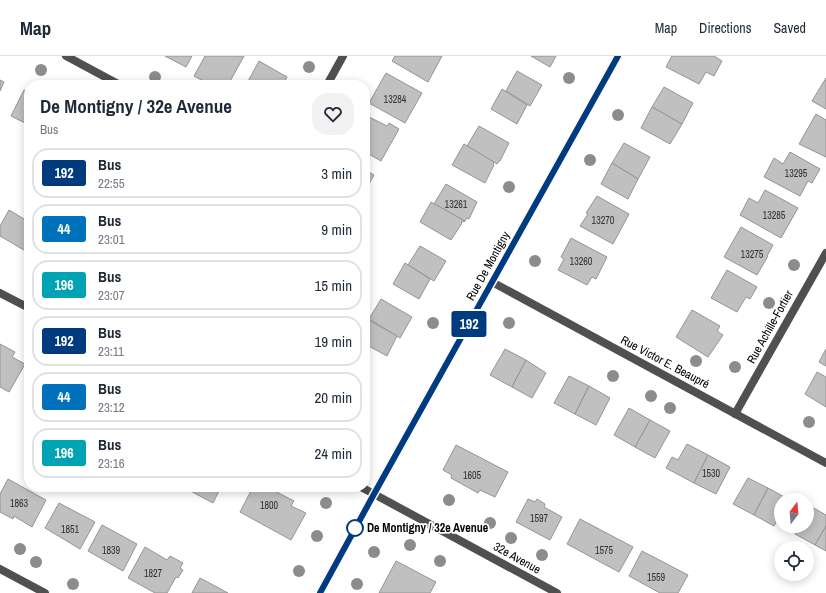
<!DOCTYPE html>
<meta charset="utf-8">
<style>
:root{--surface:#fff;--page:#f2f2f3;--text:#1f2937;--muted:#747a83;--line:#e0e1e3}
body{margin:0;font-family:"Archivo Narrow",sans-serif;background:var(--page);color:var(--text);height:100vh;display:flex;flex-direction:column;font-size:15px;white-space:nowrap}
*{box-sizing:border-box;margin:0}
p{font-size:13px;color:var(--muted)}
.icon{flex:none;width:22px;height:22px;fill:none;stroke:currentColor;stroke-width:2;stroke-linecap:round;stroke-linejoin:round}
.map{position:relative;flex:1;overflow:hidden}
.side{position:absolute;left:24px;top:24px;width:346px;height:412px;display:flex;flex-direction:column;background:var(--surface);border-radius:16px;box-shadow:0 2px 10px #0003}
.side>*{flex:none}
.badge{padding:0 8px;border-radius:3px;font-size:14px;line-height:26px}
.needle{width:26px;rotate:16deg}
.tools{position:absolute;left:774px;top:437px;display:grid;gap:8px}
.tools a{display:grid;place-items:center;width:40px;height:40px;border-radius:50%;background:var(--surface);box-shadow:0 2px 10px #0003;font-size:20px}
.map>.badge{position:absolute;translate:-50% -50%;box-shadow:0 0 0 2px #fff}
.round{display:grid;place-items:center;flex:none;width:42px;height:42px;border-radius:16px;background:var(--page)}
.summary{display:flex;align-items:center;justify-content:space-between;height:68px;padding:0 16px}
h1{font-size:19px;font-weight:800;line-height:30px}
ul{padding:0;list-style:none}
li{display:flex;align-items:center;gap:12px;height:50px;margin:0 8px 6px;padding:0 8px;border:2px solid var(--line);border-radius:16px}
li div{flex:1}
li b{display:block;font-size:15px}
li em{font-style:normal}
li .badge{min-width:44px;font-weight:700;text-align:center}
header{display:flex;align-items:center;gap:24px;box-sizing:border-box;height:56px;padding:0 20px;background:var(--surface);border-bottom:1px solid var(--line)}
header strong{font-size:19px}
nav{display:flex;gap:22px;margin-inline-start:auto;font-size:14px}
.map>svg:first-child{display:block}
.building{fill:#c0c0c0;stroke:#949494}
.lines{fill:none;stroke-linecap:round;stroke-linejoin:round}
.minor{stroke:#505050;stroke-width:8}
.tertiary{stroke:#505050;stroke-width:8}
.tree{fill:#8c8c8c}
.line-casing{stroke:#fff;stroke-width:9}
.line{stroke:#003b80;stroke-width:6}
.stop-dot{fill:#fff;stroke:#003b80;stroke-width:2}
.labels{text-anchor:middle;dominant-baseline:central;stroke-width:3.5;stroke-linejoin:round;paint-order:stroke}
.number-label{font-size:10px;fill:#303030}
.street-label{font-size:12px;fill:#000;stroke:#fff}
.stop-label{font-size:12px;font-weight:bold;fill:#000;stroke:#fff;text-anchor:start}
</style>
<header>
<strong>Map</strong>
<nav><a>Map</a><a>Directions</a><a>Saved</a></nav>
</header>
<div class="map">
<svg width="826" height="537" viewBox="0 0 826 537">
<rect width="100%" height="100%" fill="#fff"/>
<!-- building -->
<g class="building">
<polygon points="165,0 192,0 186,11"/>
<polygon points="205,0 244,0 228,29 211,29 194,20"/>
<polygon points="395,0 442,0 428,26 392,5"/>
<polygon points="531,0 556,0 550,11"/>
<polygon points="672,0 714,0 722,5 714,20 706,16 699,28 666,11"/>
<polygon points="259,5 287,21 283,29 246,29"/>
<polygon points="517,15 542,29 530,50 506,35"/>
<polygon points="386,17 422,37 405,67 369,47"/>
<polygon points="826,22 826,53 812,45"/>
<polygon points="0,24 4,26 0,35"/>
<polygon points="664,31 693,47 682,68 652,51"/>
<polygon points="502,33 527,49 517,68 491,53"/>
<polygon points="24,34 29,36 29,69 11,60"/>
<polygon points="652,51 682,68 670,88 641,72"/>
<polygon points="816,58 826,64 826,101 799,88"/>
<polygon points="365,59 387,70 389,67 399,73 381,105 365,96"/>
<polygon points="479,70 509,87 500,105 499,105 497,108 467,90"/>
<polygon points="624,87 650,101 638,123 612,107"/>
<polygon points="464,88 494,106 493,108 494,109 485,127 452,109"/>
<polygon points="790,96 820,113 812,127 808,125 800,140 764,121 774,102 783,108"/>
<polygon points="612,107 638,123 628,143 601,128"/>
<polygon points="365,114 374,119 365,135"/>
<polygon points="446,128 477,146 469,163 467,162 465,165 434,148"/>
<polygon points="765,134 798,152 781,182 740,159 749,142 758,147"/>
<polygon points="597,140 629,158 613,188 580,170 588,158 586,157"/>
<polygon points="431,146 465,165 464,166 462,165 461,166 462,167 451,184 420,166"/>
<polygon points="9,154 29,166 29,197 0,180 0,170"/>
<polygon points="741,171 773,189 767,200 768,200 757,219 724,201"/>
<polygon points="571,182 607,201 596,223 592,221 587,229 558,214 564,203 561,201"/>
<polygon points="420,190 446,205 434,225 408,209"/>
<polygon points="405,207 430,223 419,243 393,228"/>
<polygon points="727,214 757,231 750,243 746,241 737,256 711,242"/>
<polygon points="381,243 412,261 400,282 369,263"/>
<polygon points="692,254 720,270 717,275 723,279 708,301 676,281"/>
<polygon points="367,263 397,280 387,300 365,288 365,266"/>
<polygon points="0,288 15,296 12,301 25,308 9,336 0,331"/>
<polygon points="505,293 526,304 512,331 490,319"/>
<polygon points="826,293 826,310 819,306"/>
<polygon points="526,304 546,317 532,342 512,331"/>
<polygon points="817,316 826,321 826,351 805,338"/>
<polygon points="569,320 589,330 575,358 554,347"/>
<polygon points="589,330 610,342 596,369 575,358"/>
<polygon points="365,339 369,342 365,349"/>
<polygon points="629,352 650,364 635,391 614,379"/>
<polygon points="650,364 670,375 655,402 635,391"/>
<polygon points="687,388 708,399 694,427 666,412 672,401 678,404"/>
<polygon points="456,389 508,416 495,441 480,434 478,437 451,422 452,419 443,414"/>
<polygon points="708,399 730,411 716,438 694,427"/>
<polygon points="748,422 768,432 754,459 733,448"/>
<polygon points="8,423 46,444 32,471 14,460 13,463 0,456 0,438"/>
<polygon points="183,431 221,431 213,447"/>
<polygon points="253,431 267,431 294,445 291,450 306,457 291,484 240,456"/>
<polygon points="768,432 788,443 781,444 781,457 774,470 754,459"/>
<polygon points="528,443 535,446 537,443 545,448 544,451 562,461 550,484 516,466"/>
<polygon points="59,447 95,466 80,493 45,472"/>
<polygon points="810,450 826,459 826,470 815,489 795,478 799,470 807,470 807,455"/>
<polygon points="580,463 633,491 619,516 567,488"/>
<polygon points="102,469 137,488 123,515 88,495"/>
<polygon points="826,470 826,495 815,489"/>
<polygon points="145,491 167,504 170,500 183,507 180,512 183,514 178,522 176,521 167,537 155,537 128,522"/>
<polygon points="642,495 688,519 678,537 660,537 629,520"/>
<polygon points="396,505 436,526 430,537 379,537"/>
<polygon points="200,522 228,537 192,537"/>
</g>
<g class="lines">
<!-- minor -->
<g class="minor">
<polyline points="66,0 120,29"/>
<polyline points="327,29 343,0"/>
<polyline points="492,226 826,407"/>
<polyline points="735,358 826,197"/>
<polyline points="0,513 45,537"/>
<polyline points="320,537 374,438 618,0"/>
</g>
<!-- tertiary -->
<g class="tertiary">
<polyline points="0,237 29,252"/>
<polyline points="361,431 557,537"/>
</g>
</g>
<!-- trees -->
<g class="tree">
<circle cx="309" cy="11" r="6"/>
<circle cx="41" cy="14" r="6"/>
<circle cx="155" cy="21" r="6"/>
<circle cx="569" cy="22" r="6"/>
<circle cx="618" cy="59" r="6"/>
<circle cx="590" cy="104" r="6"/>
<circle cx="509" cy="131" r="6"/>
<circle cx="535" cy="205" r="6"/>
<circle cx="794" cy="209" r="6"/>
<circle cx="769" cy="247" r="6"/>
<circle cx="433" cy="267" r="6"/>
<circle cx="509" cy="267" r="6"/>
<circle cx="696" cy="305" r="6"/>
<circle cx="735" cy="311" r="6"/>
<circle cx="613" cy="320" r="6"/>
<circle cx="651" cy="340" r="6"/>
<circle cx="670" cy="352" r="6"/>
<circle cx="809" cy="366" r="6"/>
<circle cx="449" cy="444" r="6"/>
<circle cx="326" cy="447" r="6"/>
<circle cx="490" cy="467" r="6"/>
<circle cx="317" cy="480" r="6"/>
<circle cx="511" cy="482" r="6"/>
<circle cx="410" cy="489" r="6"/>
<circle cx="20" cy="493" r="6"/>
<circle cx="374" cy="496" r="6"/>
<circle cx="542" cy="499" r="6"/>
<circle cx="440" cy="505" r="6"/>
<circle cx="36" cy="506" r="6"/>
<circle cx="299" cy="515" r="6"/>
<circle cx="73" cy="528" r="6"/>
<circle cx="357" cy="528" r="6"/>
</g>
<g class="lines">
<defs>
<polyline id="line" points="320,537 374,438 618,0"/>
</defs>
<!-- line casing -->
<use href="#line" class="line-casing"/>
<!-- line -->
<use href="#line" class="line"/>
</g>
<!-- markers -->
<circle class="stop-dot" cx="355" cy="472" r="8"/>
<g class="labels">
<!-- number labels -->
<g class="number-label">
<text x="395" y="43">13284</text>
<text x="796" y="117">13295</text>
<text x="456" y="148">13261</text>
<text x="774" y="159">13285</text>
<text x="603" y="164">13270</text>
<text x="752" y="198">13275</text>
<text x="581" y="205">13260</text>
<text x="711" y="417">1530</text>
<text x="472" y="419">1605</text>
<text x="19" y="447">1863</text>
<text x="269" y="449">1800</text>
<text x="539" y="462">1597</text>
<text x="70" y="473">1851</text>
<text x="111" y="494">1839</text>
<text x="604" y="494">1575</text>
<text x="153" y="517">1827</text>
<text x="656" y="521">1559</text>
</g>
<!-- street labels -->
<g class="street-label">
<text transform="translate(488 210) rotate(-61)">Rue De Montigny</text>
<text transform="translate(770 271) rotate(-61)">Rue Achille-Fortier</text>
<text transform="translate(665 306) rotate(28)">Rue Victor E. Beaupré</text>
<text transform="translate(517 502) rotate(29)">32e Avenue</text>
</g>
<!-- stop labels -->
<g class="stop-label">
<text x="367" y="472">De Montigny / 32e Avenue</text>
</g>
</g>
</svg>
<div class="tools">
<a><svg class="needle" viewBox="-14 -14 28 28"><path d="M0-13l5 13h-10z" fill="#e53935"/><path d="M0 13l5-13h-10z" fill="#747a83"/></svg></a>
<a><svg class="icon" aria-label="locate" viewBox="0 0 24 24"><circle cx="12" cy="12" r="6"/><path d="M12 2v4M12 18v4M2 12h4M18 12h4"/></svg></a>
</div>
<b class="badge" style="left:469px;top:268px;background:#003b80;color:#fff">192</b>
<section class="side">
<div class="summary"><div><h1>De Montigny / 32e Avenue</h1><p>Bus</p></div><a class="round"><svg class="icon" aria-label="heart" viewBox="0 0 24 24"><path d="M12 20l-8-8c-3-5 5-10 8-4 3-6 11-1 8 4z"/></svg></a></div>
<ul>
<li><span class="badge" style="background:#003b80;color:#fff">192</span><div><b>Bus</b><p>22:55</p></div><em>3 min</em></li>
<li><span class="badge" style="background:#0072bc;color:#fff">44</span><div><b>Bus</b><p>23:01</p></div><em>9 min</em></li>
<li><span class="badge" style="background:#00a3b4;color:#fff">196</span><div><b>Bus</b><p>23:07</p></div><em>15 min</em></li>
<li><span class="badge" style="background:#003b80;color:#fff">192</span><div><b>Bus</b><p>23:11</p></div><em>19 min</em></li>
<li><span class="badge" style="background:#0072bc;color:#fff">44</span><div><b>Bus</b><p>23:12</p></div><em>20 min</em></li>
<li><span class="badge" style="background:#00a3b4;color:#fff">196</span><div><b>Bus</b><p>23:16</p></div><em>24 min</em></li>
</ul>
</section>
</div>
